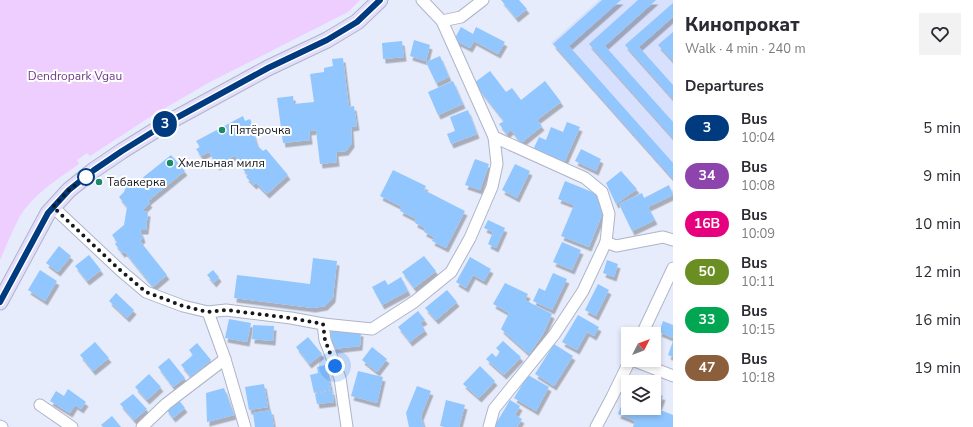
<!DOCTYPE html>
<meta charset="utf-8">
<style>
:root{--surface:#fff;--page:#f2f2f3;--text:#2b2b33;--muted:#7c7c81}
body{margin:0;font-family:"Nunito Sans",sans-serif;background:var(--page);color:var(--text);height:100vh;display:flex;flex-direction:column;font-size:15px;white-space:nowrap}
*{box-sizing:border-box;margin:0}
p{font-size:13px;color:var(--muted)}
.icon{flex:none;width:22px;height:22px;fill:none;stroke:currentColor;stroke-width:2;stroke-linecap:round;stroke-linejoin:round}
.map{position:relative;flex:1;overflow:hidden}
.side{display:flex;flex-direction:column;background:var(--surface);width:300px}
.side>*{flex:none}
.badge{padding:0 8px;border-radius:13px;font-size:14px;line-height:26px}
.needle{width:26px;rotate:48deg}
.buttons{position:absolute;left:621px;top:327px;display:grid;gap:8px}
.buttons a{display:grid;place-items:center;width:40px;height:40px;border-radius:0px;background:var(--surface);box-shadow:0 2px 6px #0003;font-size:20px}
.you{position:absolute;width:20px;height:20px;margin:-10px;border:3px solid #fff;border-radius:50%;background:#1a73e8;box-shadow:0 0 0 6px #1a73e833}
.map>.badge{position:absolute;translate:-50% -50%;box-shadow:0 0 0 2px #fff}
h2{padding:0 12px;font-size:15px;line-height:36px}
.round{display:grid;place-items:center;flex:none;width:42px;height:42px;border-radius:0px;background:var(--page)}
.headline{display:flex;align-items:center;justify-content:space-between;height:68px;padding:0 12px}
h1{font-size:19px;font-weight:800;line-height:30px}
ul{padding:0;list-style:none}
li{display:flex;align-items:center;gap:12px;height:48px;padding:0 12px}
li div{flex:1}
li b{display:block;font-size:15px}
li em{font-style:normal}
li .badge{min-width:44px;font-weight:700;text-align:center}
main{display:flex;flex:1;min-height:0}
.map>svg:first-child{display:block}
.built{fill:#d7e0fc}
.green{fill:#eecdff}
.building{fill:#91c6fe;filter:url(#shadow)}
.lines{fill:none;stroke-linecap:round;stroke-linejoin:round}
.minor-casing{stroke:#aeb5c8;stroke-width:13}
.secondary-casing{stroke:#aeb5c8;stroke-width:17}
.minor{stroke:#fff;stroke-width:11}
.secondary{stroke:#e4ddfb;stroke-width:15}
.line-casing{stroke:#fff;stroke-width:9}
.line{stroke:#003b80;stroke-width:6}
.walk{stroke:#16181f;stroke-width:4;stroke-dasharray:0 7.2}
.poi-dot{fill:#1c8968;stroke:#fff;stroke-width:1.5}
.stop-dot{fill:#fff;stroke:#003b80;stroke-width:2}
.labels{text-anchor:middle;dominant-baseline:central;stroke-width:4;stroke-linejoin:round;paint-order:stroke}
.park-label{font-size:12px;fill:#6d3b85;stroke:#fff}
.poi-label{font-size:12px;fill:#16181f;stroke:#fff;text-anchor:start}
</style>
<main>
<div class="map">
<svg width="673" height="427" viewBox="0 0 673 427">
<defs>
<filter id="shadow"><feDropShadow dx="2.5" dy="4.5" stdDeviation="0" flood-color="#0004"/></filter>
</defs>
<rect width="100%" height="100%" fill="#e6ecfc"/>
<!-- built -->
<polygon class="built" points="599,0 673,0 673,181 551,43"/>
<!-- green -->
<path class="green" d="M0 0H360L348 12 210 82 153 115 90 156 87 153 77 160 79 164C57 180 31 195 18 220 11 233 6 247 0 260Z"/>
<!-- building -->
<g class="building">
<polygon points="501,0 519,0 527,9 516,18"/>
<polygon points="602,0 621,0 569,46 673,163 673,179 553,44"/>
<polygon points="638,0 656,0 605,46 673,122 673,138 589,44"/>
<polygon points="673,3 673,17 639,47 673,85 673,99 625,45"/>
<polygon points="461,27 473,34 476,27 505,42 498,54 474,41 470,48 454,40"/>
<polygon points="673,32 673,61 658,45"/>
<polygon points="414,40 430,45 426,61 410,56"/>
<polygon points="402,41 404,57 383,59 382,43"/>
<polygon points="440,56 449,77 436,83 426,62"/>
<polygon points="343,58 349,107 354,106 357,126 351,127 352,143 346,151 336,152 337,162 320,164 316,130 309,131 310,140 283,143 277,98 293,96 294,104 314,102 310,74 324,72 324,68 333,66 332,59"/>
<polygon points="490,71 506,92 512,88 521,100 545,81 561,102 537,120 542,126 521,143 511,130 507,134 499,124 504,121 474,83"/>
<polygon points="453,81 463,104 438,115 428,92"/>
<polygon points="468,110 477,134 451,144 447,134 455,131 450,117"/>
<polygon points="243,116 245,121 250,119 253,126 248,130 250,133 253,132 257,145 263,151 266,149 288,175 267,194 256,183 254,185 246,177 248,175 242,168 244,166 234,156 217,166 209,152 201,156 196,149 200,147 196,141"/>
<polygon points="567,122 580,127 564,163 533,150 539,137 546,140 551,127 563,132"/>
<polygon points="581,149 601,159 596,171 575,161"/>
<polygon points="171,155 185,171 148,201 150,203 142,211 148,212 146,230 140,230 143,238 140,241 167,275 153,287 125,252 122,253 115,244 117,242 112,235 124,225 127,207 119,197 124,192 125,189 132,182 136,183"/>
<polygon points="475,159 489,164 480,190 465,185"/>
<polygon points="515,164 530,171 517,198 502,190"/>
<polygon points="393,170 426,186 424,190 465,211 446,248 432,241 434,237 424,232 425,228 415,223 416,219 400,211 402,207 380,196"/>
<polygon points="621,171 637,189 616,204 606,183"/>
<polygon points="565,181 597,194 602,215 589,247 561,236 574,205 558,199"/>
<polygon points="669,185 673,195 648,207 655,220 632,231 619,204 642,193 644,198"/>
<polygon points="488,220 505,228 496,248 488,244 493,232 484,228"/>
<polygon points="562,242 581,250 572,270 553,262"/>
<polygon points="59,246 71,256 58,272 46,263"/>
<polygon points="89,255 101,270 87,281 75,266"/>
<polygon points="424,256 436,271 414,288 402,272"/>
<polygon points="470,257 491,269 484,281 473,275 466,288 456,282"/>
<polygon points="313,258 337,261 333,298 325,306 313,308 234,298 237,275 310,284"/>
<polygon points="607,260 618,264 614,277 603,273"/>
<polygon points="40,270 57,281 45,301 28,290"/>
<polygon points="213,270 219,277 214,283 207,275"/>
<polygon points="553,273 567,279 552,310 533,301 539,288 545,291"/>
<polygon points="401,277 408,291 382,305 372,287 385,280 388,285"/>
<polygon points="505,283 528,294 525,300 552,314 543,334 529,354 501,329 509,313 493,304"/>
<polygon points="598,284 609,290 596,316 585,310"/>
<polygon points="447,290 457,302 436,320 425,308"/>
<polygon points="116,293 134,310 127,318 109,301"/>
<polygon points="418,311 425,320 420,323 425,330 410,342 398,327"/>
<polygon points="578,315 599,327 594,336 587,332 577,350 562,342"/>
<polygon points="229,319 251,323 247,342 225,338"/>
<polygon points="663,321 673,325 673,338 659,332"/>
<polygon points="253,325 274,326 273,341 252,339"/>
<polygon points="330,330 361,332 360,346 333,349"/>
<polygon points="308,337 322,354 309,364 296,347"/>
<polygon points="503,341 521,357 504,375 486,359 492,353 496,357 500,352 496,348"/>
<polygon points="673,341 673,357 668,355"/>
<polygon points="95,342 109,358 93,371 80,355"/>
<polygon points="197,343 211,360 191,377 181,365 193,355 189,350"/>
<polygon points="554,344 573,356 554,386 535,374"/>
<polygon points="372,347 387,359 377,372 362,360"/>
<polygon points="169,358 185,378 173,387 158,367"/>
<polygon points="325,365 331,389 314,393 310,375 318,373 317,367"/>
<polygon points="480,366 495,381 479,398 463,384"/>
<polygon points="358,371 383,377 377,403 351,396"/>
<polygon points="149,374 161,387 147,400 135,387"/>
<polygon points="528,375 549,387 536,411 514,398"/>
<polygon points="264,384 268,407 249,410 245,387"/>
<polygon points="417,386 431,391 421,416 424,427 409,427 406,413"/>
<polygon points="224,388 234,415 207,422 206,393"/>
<polygon points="68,389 86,402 81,409 75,405 70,413 50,401 56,391 64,396"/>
<polygon points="332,390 334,402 317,404 315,394"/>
<polygon points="654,392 663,396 658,409 673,415 673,427 633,427 635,421 618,414 624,399 628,401 628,408 654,408"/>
<polygon points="133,394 147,409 134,420 120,404"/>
<polygon points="178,399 185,408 173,418 166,409"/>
<polygon points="446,400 465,405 459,427 445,427 440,426"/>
<polygon points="510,400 520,406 515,415 522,419 517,427 494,427"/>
<polygon points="271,410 274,427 255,427 253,413"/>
<polygon points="112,416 121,427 103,427 101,425"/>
</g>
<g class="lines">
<defs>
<g id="minor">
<polyline points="422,0 442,21 494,137 585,178 602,192 609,214 606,242 583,291 554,335 494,409 489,427"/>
<polyline points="442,21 461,17 483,0"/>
<polyline points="53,207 120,270 146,292 183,306 208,312 225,359 245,427"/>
<polyline points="606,242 616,246 663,237 673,240"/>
<polyline points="208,312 226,310 291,318 323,324 325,340 340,378 347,427"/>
<polyline points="323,324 372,329 414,302 451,272 470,238 492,187 497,164 494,137"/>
<polyline points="642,334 673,268"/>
<polyline points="632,360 673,376"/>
<polyline points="40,405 72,427"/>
<polyline points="0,426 2,427"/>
<polyline points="142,427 166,404 225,359"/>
<polyline points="596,427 612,397 630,360"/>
</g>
<polyline id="secondary" points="0,302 48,213 69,190 94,170 122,151 167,123 268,68 327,40 357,22 380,0"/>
</defs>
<!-- minor casing -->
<use href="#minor" class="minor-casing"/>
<!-- secondary casing -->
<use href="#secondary" class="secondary-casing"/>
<!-- minor -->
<use href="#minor" class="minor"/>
<!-- secondary -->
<use href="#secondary" class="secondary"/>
</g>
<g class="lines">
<defs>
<polyline id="line" points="0,302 48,213 69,190 94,170 122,151 167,123 268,68 327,40 357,22 380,0"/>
</defs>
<!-- line casing -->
<use href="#line" class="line-casing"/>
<!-- line -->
<use href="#line" class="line"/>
<!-- walk -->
<polyline class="walk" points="86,177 69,190 53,207 120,270 146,292 183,306 208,312 226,310 291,318 323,324 325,340 335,366"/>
</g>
<!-- markers -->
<g class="poi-dot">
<circle cx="222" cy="130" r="4"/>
<circle cx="170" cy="163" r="4"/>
<circle cx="99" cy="182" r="4"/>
</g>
<circle class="stop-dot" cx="86" cy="177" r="8"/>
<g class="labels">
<!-- park labels -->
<g class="park-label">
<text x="75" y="76">Dendropark Vgau</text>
</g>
<!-- poi labels -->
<g class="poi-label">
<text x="230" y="130">Пятёрочка</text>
<text x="178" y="163">Хмельная миля</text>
<text x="107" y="182">Табакерка</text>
</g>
</g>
</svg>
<div class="buttons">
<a><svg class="needle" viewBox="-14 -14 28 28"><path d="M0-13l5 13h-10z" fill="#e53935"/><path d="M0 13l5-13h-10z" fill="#7c7c81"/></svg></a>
<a><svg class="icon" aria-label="layers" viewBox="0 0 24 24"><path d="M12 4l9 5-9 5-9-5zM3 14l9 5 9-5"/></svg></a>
</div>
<div class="you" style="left:335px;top:366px"></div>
<b class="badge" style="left:165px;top:124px;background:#003b80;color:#fff">3</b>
</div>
<section class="side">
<div class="headline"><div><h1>Кинопрокат</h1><p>Walk · 4 min · 240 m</p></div><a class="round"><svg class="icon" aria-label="heart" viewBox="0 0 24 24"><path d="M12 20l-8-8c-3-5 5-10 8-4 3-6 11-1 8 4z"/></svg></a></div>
<h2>Departures</h2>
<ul>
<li><span class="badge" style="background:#003b80;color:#fff">3</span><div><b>Bus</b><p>10:04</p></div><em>5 min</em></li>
<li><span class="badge" style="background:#8e44ad;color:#fff">34</span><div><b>Bus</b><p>10:08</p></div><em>9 min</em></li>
<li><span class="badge" style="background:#e6007e;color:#fff">16В</span><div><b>Bus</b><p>10:09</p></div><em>10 min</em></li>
<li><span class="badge" style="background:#6b8e23;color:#fff">50</span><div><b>Bus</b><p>10:11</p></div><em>12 min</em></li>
<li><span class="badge" style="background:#00a651;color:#fff">33</span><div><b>Bus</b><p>10:15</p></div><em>16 min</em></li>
<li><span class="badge" style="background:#8b5e3c;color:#fff">47</span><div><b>Bus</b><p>10:18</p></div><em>19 min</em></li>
</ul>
</section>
</main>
